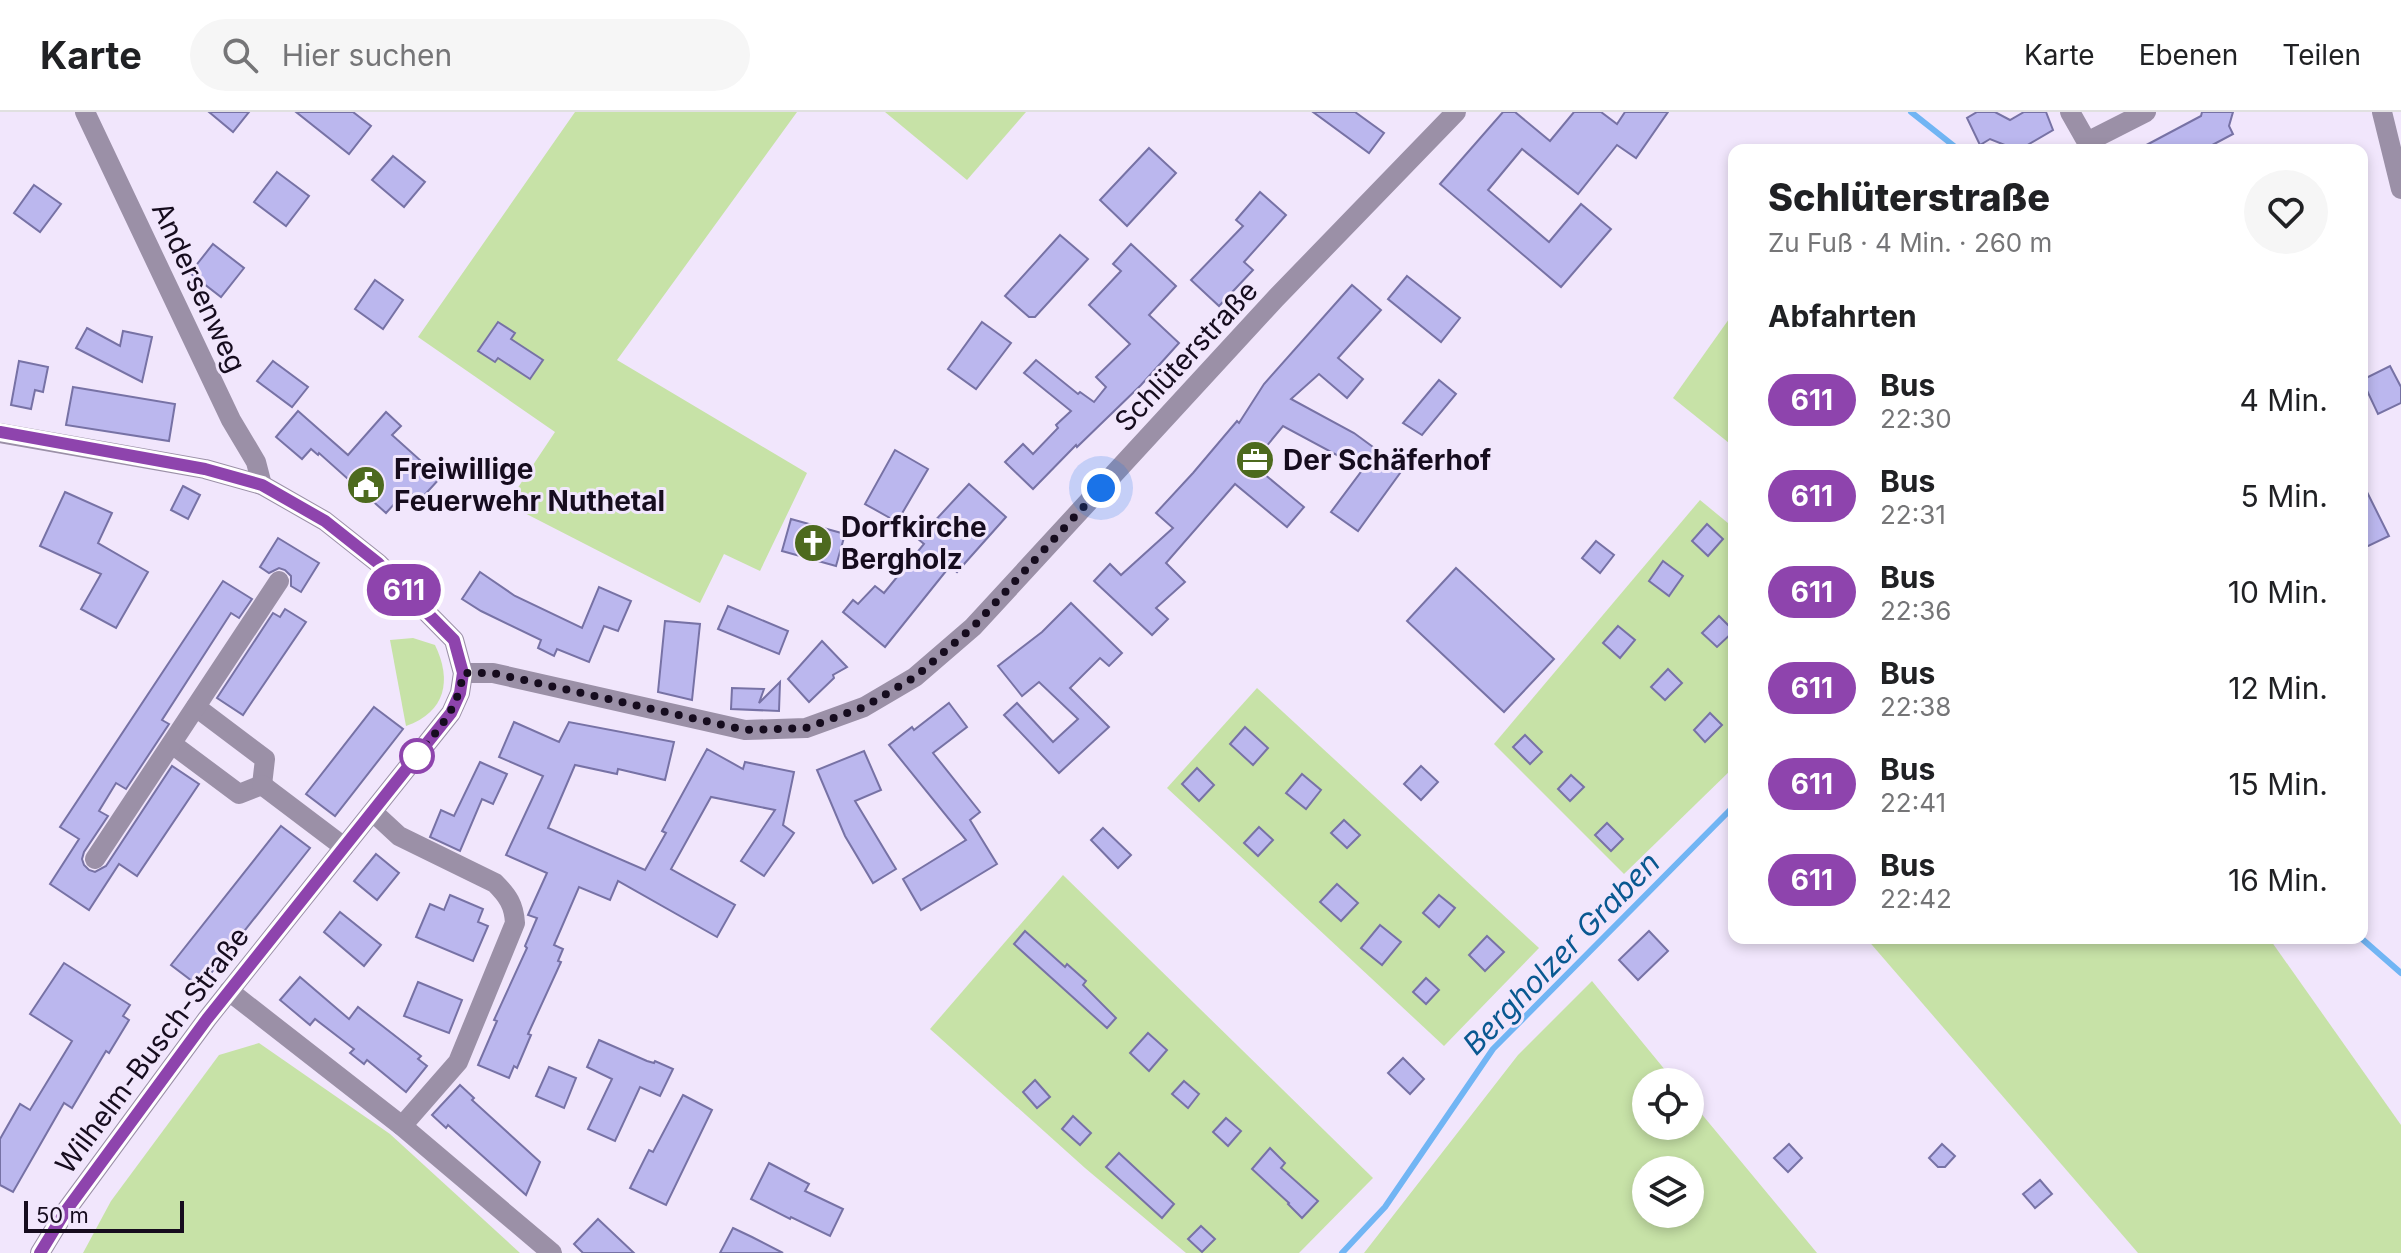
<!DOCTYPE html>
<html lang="de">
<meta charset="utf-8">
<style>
:root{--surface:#fff;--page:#f6f6f6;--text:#202124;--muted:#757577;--line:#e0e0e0}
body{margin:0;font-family:Inter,sans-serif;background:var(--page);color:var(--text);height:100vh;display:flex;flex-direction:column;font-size:30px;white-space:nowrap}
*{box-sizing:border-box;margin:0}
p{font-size:26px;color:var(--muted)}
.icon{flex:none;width:44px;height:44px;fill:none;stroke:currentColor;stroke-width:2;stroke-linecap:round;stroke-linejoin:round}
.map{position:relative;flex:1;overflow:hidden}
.details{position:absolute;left:1728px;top:32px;width:640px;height:800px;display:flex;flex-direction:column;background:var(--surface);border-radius:16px;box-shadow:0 4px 12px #0003}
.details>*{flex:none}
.badge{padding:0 16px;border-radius:26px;font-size:28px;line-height:52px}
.buttons{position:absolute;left:1632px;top:956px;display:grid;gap:16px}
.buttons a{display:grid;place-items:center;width:72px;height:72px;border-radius:50%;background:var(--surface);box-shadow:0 4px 12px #0003;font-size:40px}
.scale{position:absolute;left:24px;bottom:20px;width:160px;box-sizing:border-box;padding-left:8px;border:4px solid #160c1e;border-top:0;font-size:22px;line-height:28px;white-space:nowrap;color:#160c1e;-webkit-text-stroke:6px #f1e6fc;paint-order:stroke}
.you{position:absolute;width:40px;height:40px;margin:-20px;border:6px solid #fff;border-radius:50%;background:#1a73e8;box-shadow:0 0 0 12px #1a73e833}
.map>.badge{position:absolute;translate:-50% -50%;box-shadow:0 0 0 4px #fff}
h2{padding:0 40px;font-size:30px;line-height:72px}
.round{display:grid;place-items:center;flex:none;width:84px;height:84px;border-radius:42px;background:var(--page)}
.headline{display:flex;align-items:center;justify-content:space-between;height:136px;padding:0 40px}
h1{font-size:38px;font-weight:800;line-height:60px}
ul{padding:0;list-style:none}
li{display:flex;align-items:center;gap:24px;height:96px;padding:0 40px}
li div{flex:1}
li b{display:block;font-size:30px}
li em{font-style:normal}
li .badge{min-width:88px;font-weight:700;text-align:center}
header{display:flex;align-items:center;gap:48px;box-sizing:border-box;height:112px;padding:0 40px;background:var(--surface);border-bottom:2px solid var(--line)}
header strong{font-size:38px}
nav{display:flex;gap:44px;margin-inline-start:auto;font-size:28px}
.search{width:560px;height:72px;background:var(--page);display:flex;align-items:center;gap:20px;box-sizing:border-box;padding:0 28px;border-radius:44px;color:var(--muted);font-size:30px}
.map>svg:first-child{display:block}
.green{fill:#c7e2a7;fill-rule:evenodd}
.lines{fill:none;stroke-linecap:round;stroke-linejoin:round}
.stream{stroke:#71b5f4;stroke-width:6}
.building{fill:#bbb7ee;stroke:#7772a5;stroke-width:2}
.street{stroke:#9b90a7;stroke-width:20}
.line-casing{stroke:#fff;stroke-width:18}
.line{stroke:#8e44ad;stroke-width:12}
.walk{stroke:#160c1e;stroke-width:8;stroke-dasharray:0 14.4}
.stop-dot{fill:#fff;stroke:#8e44ad;stroke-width:4}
.labels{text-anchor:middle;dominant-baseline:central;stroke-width:6;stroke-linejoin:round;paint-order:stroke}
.street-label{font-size:28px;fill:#160c1e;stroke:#f1e6fc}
.poi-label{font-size:28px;font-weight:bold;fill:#160c1e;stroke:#f1e6fc;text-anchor:start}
.water-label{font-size:30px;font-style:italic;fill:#095891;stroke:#f1e6fc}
</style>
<header>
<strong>Karte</strong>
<div class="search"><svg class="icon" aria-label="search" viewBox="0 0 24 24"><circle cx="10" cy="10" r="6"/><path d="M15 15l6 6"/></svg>Hier suchen</div>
<nav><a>Karte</a><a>Ebenen</a><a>Teilen</a></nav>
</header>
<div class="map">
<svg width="2401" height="1141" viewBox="0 0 2401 1141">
<rect width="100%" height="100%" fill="#f1e6fc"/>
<!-- green -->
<g class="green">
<polygon points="575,0 797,0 617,248 807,361 760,459 724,442 700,491 507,392 555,320 418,225"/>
<polygon points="885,0 1026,0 967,68"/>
<polygon points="1734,200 1734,335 1673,286"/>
<polygon points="1700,388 1734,416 1734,655 1624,762 1494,632"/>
<path d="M413 526 435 533C452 568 446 600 406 614L390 528Z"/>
<polygon points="1257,576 1539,836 1444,934 1167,676"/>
<polygon points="1063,763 1373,1066 1299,1141 1186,1141 1085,1056 930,917"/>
<polygon points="1866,826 2269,826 2401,1013 2401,1141 2138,1141"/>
<path d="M1592 869 1675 970H1646V1014H1690V988L1817 1141H1364L1518 943ZM1646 1058H1690V1102H1646Z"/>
<polygon points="259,931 390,1022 520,1141 83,1141 111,1089 219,943"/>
</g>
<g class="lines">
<!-- stream -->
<g class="stream">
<polyline points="1911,0 1959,38"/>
<polyline points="2361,826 2401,861"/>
<polyline points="1342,1141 1385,1095 1493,937 1734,694"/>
</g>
</g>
<!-- building -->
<g class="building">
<polygon points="209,0 249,0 233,20"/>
<polygon points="296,0 353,0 371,14 349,42"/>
<polygon points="1313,0 1355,0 1384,21 1369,41"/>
<polygon points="1503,0 1515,0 1550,29 1574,0 1601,0 1617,12 1625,0 1668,0 1636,46 1617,33 1578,82 1522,37 1488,78 1549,130 1581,92 1611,117 1561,175 1440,72"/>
<polygon points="1977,0 1995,0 2010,8 2024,0 2046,0 2053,18 2019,38 2007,38 2005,33 1990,27 1980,33 1967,6"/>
<polygon points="2202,0 2233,0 2229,14 2233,22 2203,38 2137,38 2201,4"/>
<polygon points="1149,36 1176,61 1127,114 1100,88"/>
<polygon points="393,44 425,70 404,95 372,68"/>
<polygon points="277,60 309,84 286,114 254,90"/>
<polygon points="34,73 61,92 40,120 14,101"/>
<polygon points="1260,80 1286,103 1244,150 1253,158 1219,194 1191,168 1243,114 1236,108"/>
<polygon points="1060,123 1088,147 1035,205 1029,205 1005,184"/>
<polygon points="213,132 244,156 221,185 190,161"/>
<polygon points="1131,132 1176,174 1149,203 1179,231 1141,273 1077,335 1076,333 1033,377 1005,350 1023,332 1033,342 1058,316 1056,313 1071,299 1024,261 1036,248 1078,282 1080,280 1094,290 1106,275 1096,265 1130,232 1089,193 1121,159 1113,152"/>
<polygon points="1407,164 1460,206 1441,230 1388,187"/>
<polygon points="375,168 403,188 383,217 355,197"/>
<polygon points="1352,173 1381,198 1338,246 1363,267 1347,286 1319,262 1291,287 1354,321 1403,357 1358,419 1331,400 1363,357 1283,314 1252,352 1304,395 1287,415 1235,372 1166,451 1185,470 1156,496 1168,507 1152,523 1094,469 1110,452 1121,463 1173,416 1156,401 1193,361 1237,309 1239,311 1264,272"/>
<polygon points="498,210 515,221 511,227 543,248 530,267 498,246 495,250 478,239"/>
<polygon points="982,210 1011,231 976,277 948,257"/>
<polygon points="87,216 120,234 123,219 152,225 142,270 76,236"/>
<polygon points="19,249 48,255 43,280 35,278 31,297 11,293"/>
<polygon points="273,249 308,275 292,295 257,269"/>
<polygon points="2390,254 2401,275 2401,291 2378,302 2362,268"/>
<polygon points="1439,268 1456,282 1422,323 1403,311"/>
<polygon points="73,275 175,292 169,329 66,313"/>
<polygon points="298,299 348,343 386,300 401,314 392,323 440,366 420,388 407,378 386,401 319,341 318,343 311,337 302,347 276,325"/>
<polygon points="895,338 928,357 897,410 865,392"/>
<polygon points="2362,370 2389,424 2362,437"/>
<polygon points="969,372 1006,405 957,460 950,454 885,535 843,500 853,488 858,492 875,474 884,481 924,432 918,427"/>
<polygon points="183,374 200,383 188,407 171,398"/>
<polygon points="65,380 112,401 98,431 148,460 116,516 81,497 101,462 40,434"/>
<polygon points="791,407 845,422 836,454 782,439"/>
<polygon points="1707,412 1723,427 1708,444 1692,429"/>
<polygon points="278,426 319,451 301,480 291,474 291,464 285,458 279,456 269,461 260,455"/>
<polygon points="1596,429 1614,443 1600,461 1582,446"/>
<polygon points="1663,449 1683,464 1669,484 1649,469"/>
<polygon points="1456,456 1554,547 1504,600 1407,509"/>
<polygon points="480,460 515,484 582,516 599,475 631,489 618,519 604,514 589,550 557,537 554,544 538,536 541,528 481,499 462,487"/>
<polygon points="223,469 252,487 239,506 231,501 162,608 169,612 126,677 116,671 99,699 108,704 84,740 82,747 84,753 89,758 95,760 106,754 172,654 199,672 137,764 119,752 89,798 50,772 79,727 60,715"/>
<polygon points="1071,491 1122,541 1109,554 1100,546 1070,576 1109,615 1059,661 1004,603 1017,591 1053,630 1078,607 1039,570 1022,584 998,554 1042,520"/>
<polygon points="728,494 788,519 779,542 718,517"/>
<polygon points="285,497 306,510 243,603 217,586 273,501 280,505"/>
<polygon points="1719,504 1734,519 1717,535 1702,521"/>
<polygon points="665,509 700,512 692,588 658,580"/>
<polygon points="1618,514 1635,528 1620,546 1603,531"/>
<polygon points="822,529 847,555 833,563 834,566 809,590 788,567"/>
<polygon points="1668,557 1682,571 1665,588 1651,575"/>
<polygon points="780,570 779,599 731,597 732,576 764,577 759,591"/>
<polygon points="949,591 967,615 933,641 980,700 970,708 997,752 921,798 903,767 966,728 889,633 912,615 914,618"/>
<polygon points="374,595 403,617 335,704 306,682"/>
<polygon points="1710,601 1722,613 1705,630 1694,618"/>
<polygon points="514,610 559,630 569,610 674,630 665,668 618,657 617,662 575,653 548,716 645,758 666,721 662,719 707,637 743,657 745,650 794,660 783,713 794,721 764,764 741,749 775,698 711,685 671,757 735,793 717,825 618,769 610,788 579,775 554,833 563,837 558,849 561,850 528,922 531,923 517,956 514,954 509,966 478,953 497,909 494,908 527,836 525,834 537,806 528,803 547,761 506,743 543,664 499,645"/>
<polygon points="1245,615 1268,636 1253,653 1230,632"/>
<polygon points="1525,623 1542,640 1530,652 1513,635"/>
<polygon points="864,639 881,678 855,689 896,757 873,771 845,724 817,658"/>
<polygon points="480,650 507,662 493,692 482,687 460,739 430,725 441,698 454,704"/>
<polygon points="1421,654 1438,670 1421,688 1404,672"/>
<polygon points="1197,656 1214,673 1199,689 1182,672"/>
<polygon points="1302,662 1321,678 1306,697 1286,681"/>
<polygon points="1571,663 1584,675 1570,689 1558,677"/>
<polygon points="1344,708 1360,723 1347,736 1331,721"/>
<polygon points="1607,711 1623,727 1611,739 1595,723"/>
<polygon points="281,714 310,736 200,875 171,853"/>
<polygon points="1259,715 1273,728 1258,744 1244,731"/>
<polygon points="1103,716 1131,743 1118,756 1091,728"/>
<polygon points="376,742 399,761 377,788 354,769"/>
<polygon points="1337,772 1358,791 1341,809 1320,790"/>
<polygon points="450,783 483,797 478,810 488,814 473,849 416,825 430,792 444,798"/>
<polygon points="1439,783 1455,796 1439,815 1423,801"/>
<polygon points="340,800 381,833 364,854 324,820"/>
<polygon points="1380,813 1401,830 1382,853 1361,836"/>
<polygon points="1025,819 1065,855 1067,852 1086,869 1083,873 1116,906 1107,916 1014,832"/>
<polygon points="1649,819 1668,839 1638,868 1619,848"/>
<polygon points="1487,824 1504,840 1485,859 1469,843"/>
<polygon points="64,851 130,893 123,904 129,908 109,941 106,939 72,996 64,991 13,1080 0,1073 0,1027 20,992 30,998 72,929 30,902"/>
<polygon points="300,865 349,907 358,895 421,944 418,947 427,954 406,980 367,948 364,952 350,941 354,937 315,907 310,913 280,888"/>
<polygon points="1426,866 1439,878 1426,892 1413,880"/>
<polygon points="418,870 462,888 449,921 404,904"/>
<polygon points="1148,921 1167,938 1149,959 1130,941"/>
<polygon points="599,928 647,949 654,951 655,949 673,957 660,984 640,975 615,1029 588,1017 612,967 587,955"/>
<polygon points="1403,946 1424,967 1410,982 1388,961"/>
<polygon points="549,955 576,966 564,996 536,984"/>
<polygon points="1035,968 1050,985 1037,996 1023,980"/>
<polygon points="1184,969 1199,982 1188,996 1172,982"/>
<polygon points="460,973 474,986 472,988 540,1050 526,1083 448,1013 446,1016 432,1003"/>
<polygon points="683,983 712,998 666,1093 630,1076 649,1038 653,1040"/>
<polygon points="1073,1004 1091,1021 1080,1033 1062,1017"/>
<polygon points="1226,1006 1241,1019 1228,1034 1213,1020"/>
<polygon points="1789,1032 1802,1046 1788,1060 1774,1046"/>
<polygon points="1942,1032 1955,1044 1945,1055 1938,1055 1929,1046"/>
<polygon points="1270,1036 1285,1051 1281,1056 1318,1089 1302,1106 1288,1092 1289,1091 1252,1057"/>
<polygon points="1119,1041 1174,1092 1162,1106 1106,1055"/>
<polygon points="769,1051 809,1072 805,1079 843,1097 830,1124 791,1105 790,1107 751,1087"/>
<polygon points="2040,1068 2052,1082 2035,1096 2023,1082"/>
<polygon points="598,1107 634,1141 583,1141 574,1132"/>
<polygon points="1201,1114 1215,1127 1202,1140 1188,1127"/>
<polygon points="733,1116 752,1125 783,1141 720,1141"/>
</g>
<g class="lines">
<!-- street -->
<g class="street">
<polyline points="85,0 231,308 256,350 262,373"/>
<polyline points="2070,0 2087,30 2146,0"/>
<polyline points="2382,0 2401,77"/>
<polyline points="0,321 205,357 262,373 325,409 378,451 454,528 463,561 460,581 451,601 207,907 65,1100 40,1141"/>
<polyline points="463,561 493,561 745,618 806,616 864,595 915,565 973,515 1276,186 1456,0"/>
<polyline points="196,595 265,647 262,673"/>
<polyline points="172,632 239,682 262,673"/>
<polyline points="262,673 344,735"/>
<path d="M373 700 399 724 495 771C508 784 514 793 515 811L458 950 402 1014"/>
<polyline points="95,747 279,469"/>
<polyline points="229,879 402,1014 552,1141"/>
</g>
</g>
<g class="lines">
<defs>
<polyline id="line" points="0,320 205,357 262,373 325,409 378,451 454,528 463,561 460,581 451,601 207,907 65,1100 40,1141"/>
</defs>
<!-- line casing -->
<use href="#line" class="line-casing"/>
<!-- line -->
<use href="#line" class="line"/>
<!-- walk -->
<path class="walk" d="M417 644C439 616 458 598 463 561H493L745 618 806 616 864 595 915 565 973 515 1101 376"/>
</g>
<!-- icons -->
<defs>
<symbol id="office-disc" viewBox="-11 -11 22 22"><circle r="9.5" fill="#4d6a1e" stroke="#f1e6fc"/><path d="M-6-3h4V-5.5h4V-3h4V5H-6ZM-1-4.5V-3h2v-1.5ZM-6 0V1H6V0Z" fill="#fff"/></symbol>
<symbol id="civic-disc" viewBox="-11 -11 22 22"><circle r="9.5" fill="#4d6a1e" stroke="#f1e6fc"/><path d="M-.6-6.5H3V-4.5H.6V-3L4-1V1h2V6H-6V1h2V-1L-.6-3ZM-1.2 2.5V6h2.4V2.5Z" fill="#fff"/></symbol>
<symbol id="church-disc" viewBox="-11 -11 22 22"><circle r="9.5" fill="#4d6a1e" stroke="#f1e6fc"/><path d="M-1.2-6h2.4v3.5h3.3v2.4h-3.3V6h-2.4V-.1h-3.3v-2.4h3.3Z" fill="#fff"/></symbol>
</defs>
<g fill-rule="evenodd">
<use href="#office-disc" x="1233" y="326" width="44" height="44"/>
<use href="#civic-disc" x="344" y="351" width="44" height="44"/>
<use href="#church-disc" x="791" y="409" width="44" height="44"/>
</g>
<!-- markers -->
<circle class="stop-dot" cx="417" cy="644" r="16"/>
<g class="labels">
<!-- street labels -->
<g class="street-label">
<text transform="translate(199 175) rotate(65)">Andersenweg</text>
<text transform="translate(1186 244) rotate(-47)">Schlüterstraße</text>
<text transform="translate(152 938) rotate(-53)">Wilhelm-Busch-Straße</text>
</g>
<!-- poi labels -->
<g class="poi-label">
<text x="1283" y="348">Der Schäferhof</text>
<text x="394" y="357">Freiwillige<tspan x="394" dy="32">Feuerwehr Nuthetal</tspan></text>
<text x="841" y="415">Dorfkirche<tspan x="841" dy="32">Bergholz</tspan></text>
</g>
<!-- water labels -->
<g class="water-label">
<text transform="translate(1561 841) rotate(-46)">Bergholzer Graben</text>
</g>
</g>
</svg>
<div class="buttons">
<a><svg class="icon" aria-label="locate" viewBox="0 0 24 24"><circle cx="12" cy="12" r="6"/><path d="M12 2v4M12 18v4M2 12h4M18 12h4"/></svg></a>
<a><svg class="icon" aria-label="layers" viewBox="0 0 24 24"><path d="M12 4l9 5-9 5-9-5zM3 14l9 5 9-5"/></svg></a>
</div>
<div class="scale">50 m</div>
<div class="you" style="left:1101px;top:376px"></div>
<b class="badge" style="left:404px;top:478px;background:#8e44ad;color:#fff">611</b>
<section class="details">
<div class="headline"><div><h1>Schlüterstraße</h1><p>Zu Fuß · 4 Min. · 260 m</p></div><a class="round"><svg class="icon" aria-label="heart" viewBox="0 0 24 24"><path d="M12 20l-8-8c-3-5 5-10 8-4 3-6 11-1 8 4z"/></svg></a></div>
<h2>Abfahrten</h2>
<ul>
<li><span class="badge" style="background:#8e44ad;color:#fff">611</span><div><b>Bus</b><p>22:30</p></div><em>4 Min.</em></li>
<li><span class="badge" style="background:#8e44ad;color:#fff">611</span><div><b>Bus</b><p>22:31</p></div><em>5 Min.</em></li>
<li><span class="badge" style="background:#8e44ad;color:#fff">611</span><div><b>Bus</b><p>22:36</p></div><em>10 Min.</em></li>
<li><span class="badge" style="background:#8e44ad;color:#fff">611</span><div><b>Bus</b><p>22:38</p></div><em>12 Min.</em></li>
<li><span class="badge" style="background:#8e44ad;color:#fff">611</span><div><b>Bus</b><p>22:41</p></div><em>15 Min.</em></li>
<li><span class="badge" style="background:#8e44ad;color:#fff">611</span><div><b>Bus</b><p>22:42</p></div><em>16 Min.</em></li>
</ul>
</section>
</div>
